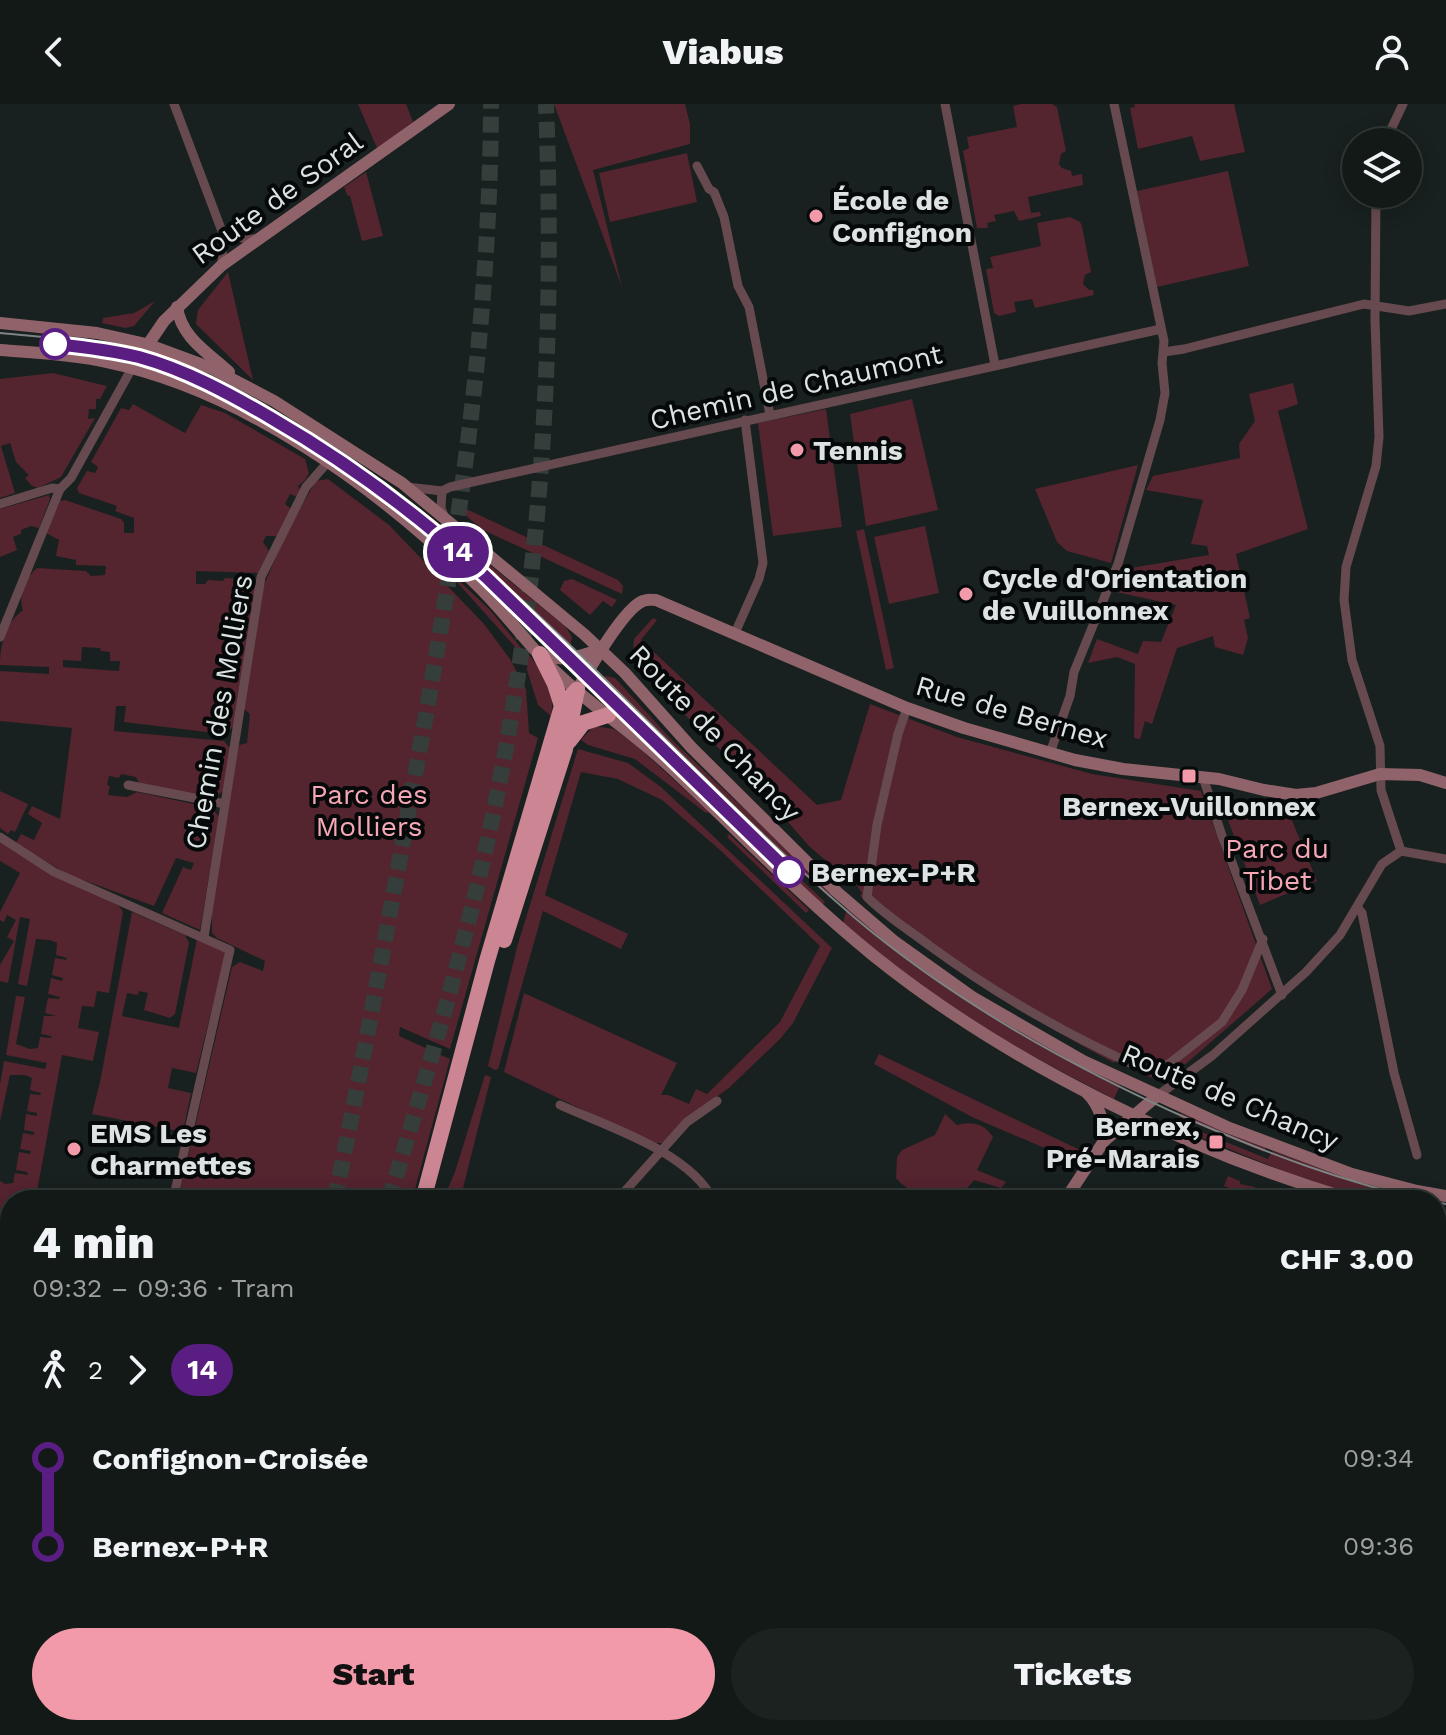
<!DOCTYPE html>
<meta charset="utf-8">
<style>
:root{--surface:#121917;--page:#1b2220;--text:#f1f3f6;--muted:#9ca0a1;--line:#313836;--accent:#f39aaa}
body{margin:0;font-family:"Work Sans",sans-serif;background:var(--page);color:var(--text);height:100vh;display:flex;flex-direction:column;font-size:30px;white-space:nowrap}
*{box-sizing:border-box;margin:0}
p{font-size:26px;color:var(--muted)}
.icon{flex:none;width:44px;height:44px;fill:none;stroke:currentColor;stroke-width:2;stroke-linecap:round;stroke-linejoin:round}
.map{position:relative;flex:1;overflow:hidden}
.side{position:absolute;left:0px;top:1086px;width:1446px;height:546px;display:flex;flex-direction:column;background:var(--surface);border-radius:32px 32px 0 0;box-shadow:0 4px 20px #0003,0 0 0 2px var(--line)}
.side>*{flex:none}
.badge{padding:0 16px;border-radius:26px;font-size:28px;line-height:52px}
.fabs{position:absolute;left:1342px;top:24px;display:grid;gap:16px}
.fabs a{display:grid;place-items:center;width:80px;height:80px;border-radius:50%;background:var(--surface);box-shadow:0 4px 20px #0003,0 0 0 2px var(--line);font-size:40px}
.map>.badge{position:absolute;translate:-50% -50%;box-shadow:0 0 0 4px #fff}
.legs{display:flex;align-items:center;gap:12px;height:88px;padding:0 32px;font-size:26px}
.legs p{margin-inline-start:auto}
.overview{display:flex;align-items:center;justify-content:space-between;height:136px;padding:0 32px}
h1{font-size:44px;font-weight:800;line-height:60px}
.primary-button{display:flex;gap:16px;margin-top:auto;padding:16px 32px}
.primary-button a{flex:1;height:92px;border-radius:48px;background:var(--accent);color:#111;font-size:32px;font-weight:800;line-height:92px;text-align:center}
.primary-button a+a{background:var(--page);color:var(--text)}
ul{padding:0 32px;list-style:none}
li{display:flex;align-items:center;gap:28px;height:88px;font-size:30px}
li i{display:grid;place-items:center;width:12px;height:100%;margin:0 10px;background:currentColor}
li i::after{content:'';width:20px;height:20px;margin:-10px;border:6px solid;border-radius:50%;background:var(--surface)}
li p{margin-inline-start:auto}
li:first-child i{background:linear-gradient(#0000 50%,currentColor 0)}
li:last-child i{background:linear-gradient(currentColor 50%,#0000 0)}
header{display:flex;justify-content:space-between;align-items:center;height:104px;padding:0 32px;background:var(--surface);font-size:36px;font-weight:800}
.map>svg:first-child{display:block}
.green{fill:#54242f;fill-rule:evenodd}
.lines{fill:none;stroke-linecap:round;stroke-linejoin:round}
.highway-tunnel{stroke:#363e3c;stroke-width:16;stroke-dasharray:16 8;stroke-linecap:butt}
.street{stroke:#674a4f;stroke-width:9}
.secondary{stroke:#90636a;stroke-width:12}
.highway{stroke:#cc8693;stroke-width:16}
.tram{stroke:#7d8483;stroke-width:2}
.line-1-casing{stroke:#fff;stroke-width:18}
.line-1{stroke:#5a1e82;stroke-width:12}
.poi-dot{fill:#f39aaa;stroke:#060909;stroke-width:3}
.stop-1-dot{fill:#fff;stroke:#5a1e82;stroke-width:4}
.labels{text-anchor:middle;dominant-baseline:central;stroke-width:8;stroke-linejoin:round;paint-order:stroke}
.street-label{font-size:28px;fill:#dde3e2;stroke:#060909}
.poi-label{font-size:28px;font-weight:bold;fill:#dde3e2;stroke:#060909;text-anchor:start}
.park-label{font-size:28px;fill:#f6a7b5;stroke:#060909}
.stop-label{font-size:28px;font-weight:bold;fill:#dde3e2;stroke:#060909;text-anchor:start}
</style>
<header><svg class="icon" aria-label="back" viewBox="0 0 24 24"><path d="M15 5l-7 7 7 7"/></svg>Viabus<svg class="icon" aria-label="person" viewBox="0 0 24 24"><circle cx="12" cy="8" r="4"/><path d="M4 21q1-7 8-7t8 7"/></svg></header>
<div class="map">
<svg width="1446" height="1631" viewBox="0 0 1446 1631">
<rect width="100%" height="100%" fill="#18211f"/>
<!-- green -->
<g class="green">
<polygon points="358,0 406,0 413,18 377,44"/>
<polygon points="554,0 685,0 690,20 690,40 593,66 622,183"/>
<polygon points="1021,0 1052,0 1057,3 1066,47 1061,50 1059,60 1062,64 1071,67 1072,72 1082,70 1083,81 1028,93 1031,109 1040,108 1041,112 1019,117 1014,107 994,111 996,117 987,119 988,124 977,124 963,47 969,44 967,33 1017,23 1013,2"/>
<polygon points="1134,0 1234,0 1245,48 1200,57 1192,32 1138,45 1130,4 1135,3"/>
<polygon points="687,49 697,98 610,118 599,69"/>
<polygon points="1228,67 1249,162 1157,183 1137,87"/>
<polygon points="366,68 383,132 362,137 350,92 347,91 344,83"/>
<polygon points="1070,113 1080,118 1082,122 1091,168 1085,171 1083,180 1089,186 1093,186 1094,191 1035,204 1032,195 1014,198 1016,208 999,212 994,209 986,165 993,164 990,153 1041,142 1037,119"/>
<polygon points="228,168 253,276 196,220 198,206"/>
<polygon points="155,197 134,222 125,224 102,219 103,214 134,209"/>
<polygon points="53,269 107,282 100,295 96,295 96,305 89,305 88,315 95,314 61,373 38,384 32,382 25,374 29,371 16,358 10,339 1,342 15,389 0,394 0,275"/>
<polygon points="1293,279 1298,300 1278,307 1308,425 1236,450 1250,514 1244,516 1248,534 1243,551 1215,543 1213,532 1177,544 1152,620 1145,617 1140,635 1134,634 1135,560 1117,553 1088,559 1097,535 1138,550 1143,537 1161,538 1176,501 1116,488 1125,465 1209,451 1207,442 1191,440 1203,396 1146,386 1153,372 1240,354 1239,340 1255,317 1249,290"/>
<polygon points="912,295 938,406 866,422 850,310"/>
<path d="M133 300 185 329 201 301 225 309 305 355 309 369 305 376 298 382 300 386 297 393 290 390 285 400 291 405 277 432H266L263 438 269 447 258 469 196 467V480H205L208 476 223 477 225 474 253 475 256 479 233 623 223 630 124 618 126 602H116L114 627 224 637 230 644 223 687 214 694 139 679 136 673 121 670 119 674 109 672 107 681 110 682 108 691 127 693 137 688 212 704 219 713 200 826 162 809 183 763 191 766 194 759 176 754 154 802 67 770 16 739 21 730 34 736 42 719 28 710 32 702 60 715 72 624 0 617V567L49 570V563L0 561C0 541 6 518 23 506 18 492 25 474 37 464L86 467 91 472 105 471 106 462 76 461V456L56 452 59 436 46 429 60 397 65 396 121 415 124 419V429H134V414L115 407 117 402 79 389 77 384 87 367 95 369 98 363 91 358 121 304 129 306ZM82 543 100 544 101 547 110 548V557H120L119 567 63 563V556L81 557Z"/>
<polygon points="826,305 842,423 773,432 758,319"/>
<polygon points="1138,361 1111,459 1067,447 1057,438 1035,385"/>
<polygon points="328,375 389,421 484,520 510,555 526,585 529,629 538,634 450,945 400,923 399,932 450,955 412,1096 178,1096 232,863 240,858 263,867 265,857 217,834 212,829 212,803 239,641 247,639 250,610 244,605 264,481 287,427 316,377"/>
<polygon points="49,391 50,395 39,424 31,422 21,426 21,430 13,433 17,446 0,453 0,405"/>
<polygon points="460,402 618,476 623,482 622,490 483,426 458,405"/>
<polygon points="427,410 565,522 572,533 570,543 560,549 549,547 494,485 420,418"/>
<polygon points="925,422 939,489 889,500 874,433"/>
<polygon points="864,425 894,564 886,566 856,427"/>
<polygon points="438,457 490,506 522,545 517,545"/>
<polygon points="572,475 617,496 612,503 603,497 590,511 560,486 564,477"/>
<path d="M653 514 657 516 641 536 817 701 841 696 870 600 957 633 1092 670 1201 687 1272 885 1188 958 1160 978 1116 956 1114 959C1021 909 942 859 860 792L862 789 852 774 842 766 839 768 809 742 751 676 674 600 633 548 634 535Z"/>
<path d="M528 550C545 571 556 584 551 612L538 601 527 566Z"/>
<path d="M607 572 615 574 671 635 833 790 830 794 757 727 754 731 825 798 822 801 659 646 594 592C591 581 595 574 607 572Z"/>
<polygon points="594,622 614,625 637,642 709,708 706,709 635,655 588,641 581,636"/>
<polygon points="578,645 628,659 661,683 832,844 793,919 780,935 729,984 695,1008 662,1039 652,1039 504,968 524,889 677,959 661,991 668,991 689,1000 696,985 707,990 780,918 820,842 720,746 662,696 618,675 581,668 545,791 628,830 621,845 543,807 498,965 495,966 488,962 517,843"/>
<polygon points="0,687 28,700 15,728 11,726 8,730 0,724"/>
<polygon points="1220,695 1286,702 1317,777 1260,801"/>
<polygon points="729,730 809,806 806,809 727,733"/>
<polygon points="0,738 119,802 123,808 109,889 97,887 94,903 82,902 78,924 99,928 93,957 62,951 36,1093 53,1096 10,1096 10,1126 2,1126 2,1131 0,1131 0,1077 5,1080 13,1079 15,1069 28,1071 27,1068 16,1066 19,1048 30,1050 31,1047 20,1045 23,1029 34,1031 34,1028 24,1026 26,1010 37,1012 37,1009 27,1007 30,990 40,991 41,989 30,986 32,974 25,971 10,971 0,1017 0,981 4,957 45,965 47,959 6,951 16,892 25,893 16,940 30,945 38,944 40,933 52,934 51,932 41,930 44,912 56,912 45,909 48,894 59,895 60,893 48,890 51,874 62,877 63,874 52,871 55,854 66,856 67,854 56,851 57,839 50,836 36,835 27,882 18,880 30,815 20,813 8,879 0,877 0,861 14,837 7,833 16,816 7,811 4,818 0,816 0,808 20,769 0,757"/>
<path d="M847 803 970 896 1047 943 1120 981 1114 995C1064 969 1014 943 967 913 923 885 883 852 843 820Z"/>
<polygon points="132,808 185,831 189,839 175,910 170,914 144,906 148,889 139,887 138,891 127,889 122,912 179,924 197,835 226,848 196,969 172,964 168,984 191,989 183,1028 92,1010 100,978"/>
<polygon points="879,950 1080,1046 1075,1057 972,1013 874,960"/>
<polygon points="485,971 491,973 460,1096 443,1096 455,1068"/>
<polygon points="1181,1009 1266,1044 1264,1048 1179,1013"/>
<path d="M945 1010 957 1021C972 1017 984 1019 993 1033L977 1066 1006 1078 1001 1084 974 1076C970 1081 965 1087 960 1090 942 1104 908 1089 896 1074L897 1053 902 1046 935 1031Z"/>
<polygon points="1177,1018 1268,1055 1272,1047 1355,1076 1412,1091 1411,1096 1370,1096 1354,1092 1293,1071 1175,1023"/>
<polygon points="1228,1072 1240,1077 1240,1080 1255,1083 1255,1086 1262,1089 1264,1086 1292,1096 1260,1096 1224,1082"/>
<polygon points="1436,1136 1446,1138 1446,1185 1436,1184"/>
<polygon points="0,1194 2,1204 10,1204 10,1306 0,1305"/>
<polygon points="1441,1257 1446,1258 1446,1525 1436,1527 1436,1275"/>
<polygon points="10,1331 10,1375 0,1376 0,1332"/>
<polygon points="4,1577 10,1600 10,1622 16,1622 18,1631 0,1631 0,1579"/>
</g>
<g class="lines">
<!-- highway-tunnel -->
<g class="highway-tunnel">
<path d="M335 1096C361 967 385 838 408 709 452 474 490 240 491 0"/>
<path d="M389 1096C430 959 472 822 499 681 543 456 555 228 546 0"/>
</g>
<!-- street -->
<g class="street">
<polyline points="174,0 223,130 222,161"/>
<polyline points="945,0 995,261"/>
<polyline points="1385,38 1403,0"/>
<polyline points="697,62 709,85 714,88 724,113 738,182 749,203 770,311"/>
<polyline points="1376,90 1375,216 1379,333 1376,362 1346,463 1344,496 1352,556 1380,642 1381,686 1401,747"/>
<polyline points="223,130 248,135 258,135"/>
<polyline points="1164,248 1184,245 1364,200 1409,207 1446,200"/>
<polyline points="407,383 442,387 450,383 1161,225"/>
<polyline points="442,387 441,404 445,414"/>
<polyline points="0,400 52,384 60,385"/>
<polyline points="735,529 759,475 763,459 745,316"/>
<polyline points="0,533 60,385 71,374 132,264"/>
<path d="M907 604 898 630 877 721 867 793C886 812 909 826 930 842 997 891 1067 931 1143 965L1152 967 1170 959 1222 918 1242 886 1263 835"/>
<polyline points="1050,649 1070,592 1074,568 1118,460 1160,316 1165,289 1162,259 1164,237 1114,0"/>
<polyline points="1203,673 1222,732 1282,891"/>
<polyline points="128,681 225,700"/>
<polyline points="0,733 54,768 230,846 173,1096"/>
<polyline points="1401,747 1446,755"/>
<polyline points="1357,803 1362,809 1394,969 1417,1051"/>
<polyline points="204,833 261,473 306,383 327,359"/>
<polyline points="1157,992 1213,951 1306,868 1340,831 1382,760 1401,747"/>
<path d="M560 1001C606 1022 690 1048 713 1096"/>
<polyline points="617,1096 687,1018 717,997"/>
<polyline points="0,1189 10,1189"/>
<polyline points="0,1380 10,1379"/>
<polyline points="1436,1531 1446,1531"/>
<polyline points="928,1631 929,1622"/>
</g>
<!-- secondary -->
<g class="secondary">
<path d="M177 203C181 233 207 248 229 268"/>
<polyline points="0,219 97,229 146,240 211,264 274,297 402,379 585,531 625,569 691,643 838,789 895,838 972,893 1083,957 1227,1023 1352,1070 1417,1087 1446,1092"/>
<path d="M0 246C35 249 71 250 106 258 242 286 376 382 474 478 504 506 527 541 557 569 592 603 634 629 670 663 738 726 802 794 874 852 1007 959 1190 1048 1353 1096"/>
<polyline points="132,264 164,217 222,161 449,0"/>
<path d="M540 550C563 559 579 553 601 545"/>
<path d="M577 586C588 567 624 504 643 497 648 495 651 496 656 496L907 604 964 624 1075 656 1123 665 1219 675 1264 686 1296 691 1316 689 1380 670 1420 671 1446 679"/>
<path d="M1087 989C1101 1003 1103 1017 1104 1037"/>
<polyline points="1065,1096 1104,1037 1157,992"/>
<polyline points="1436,1116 1446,1118"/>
<polyline points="156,1631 171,1622"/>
</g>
<!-- highway -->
<g class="highway">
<polyline points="540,550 555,580 562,602"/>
<polyline points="569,637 583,619 608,611"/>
<polyline points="504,836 565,645 577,586"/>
<polyline points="423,1096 487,857 562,602 577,586"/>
<polyline points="330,1622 331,1631"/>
<polyline points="342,1622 343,1631"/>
<polyline points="248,1631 249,1622"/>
<polyline points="269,1631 270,1622"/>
</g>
<!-- tram -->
<g class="tram">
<path d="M0 229C51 234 103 236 152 252 209 270 262 300 312 332 520 463 670 655 855 814 956 899 1071 963 1191 1016 1267 1049 1345 1079 1426 1096"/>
<polyline points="1436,1098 1446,1100"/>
</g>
</g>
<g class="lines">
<defs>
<path id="line-1" d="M55 240C83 243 111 246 139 253 186 266 230 290 271 314 349 359 420 412 486 473L789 768"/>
</defs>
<!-- line-1 casing -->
<use href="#line-1" class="line-1-casing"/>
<!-- line-1 -->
<use href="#line-1" class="line-1"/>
</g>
<!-- markers -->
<g class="poi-dot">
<circle cx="816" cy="112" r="8"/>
<circle cx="797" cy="346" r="8"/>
<circle cx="966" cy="490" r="8"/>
<rect x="1181" y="664" width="16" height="16" rx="4"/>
<rect x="1208" y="1030" width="16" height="16" rx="4"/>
<circle cx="74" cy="1045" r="8"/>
</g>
<g class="stop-1-dot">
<circle cx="55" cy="240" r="14"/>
<circle cx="789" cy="768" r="14"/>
</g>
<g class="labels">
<!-- street labels -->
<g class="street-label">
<text transform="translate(277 94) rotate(-36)">Route de Soral</text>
<text transform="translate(796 283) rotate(-13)">Chemin de Chaumont</text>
<text transform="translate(219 608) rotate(-80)">Chemin des Molliers</text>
<text transform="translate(1012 608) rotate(16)">Rue de Bernex</text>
<text transform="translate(715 629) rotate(46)">Route de Chancy</text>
<text transform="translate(1230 993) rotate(23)">Route de Chancy</text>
</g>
<!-- poi labels -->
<g class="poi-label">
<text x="832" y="96">École de<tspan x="832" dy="32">Confignon</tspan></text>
<text x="813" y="346">Tennis</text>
<text x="982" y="474">Cycle d'Orientation<tspan x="982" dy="32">de Vuillonnex</tspan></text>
<text x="1189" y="702" text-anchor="middle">Bernex-Vuillonnex</text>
<text x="1200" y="1022" text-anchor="end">Bernex,<tspan x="1200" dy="32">Pré-Marais</tspan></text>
<text x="90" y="1029">EMS Les<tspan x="90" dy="32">Charmettes</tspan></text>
</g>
<!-- park labels -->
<g class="park-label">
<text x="369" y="690">Parc des<tspan x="369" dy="32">Molliers</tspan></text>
<text x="1277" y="744">Parc du<tspan x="1277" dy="32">Tibet</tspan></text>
</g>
<!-- stop labels -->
<g class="stop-label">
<text x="811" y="768">Bernex-P+R</text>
</g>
</g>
</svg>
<div class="fabs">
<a><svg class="icon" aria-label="layers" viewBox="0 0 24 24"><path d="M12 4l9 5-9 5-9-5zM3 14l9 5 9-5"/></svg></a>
</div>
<b class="badge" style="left:458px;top:448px;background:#5a1e82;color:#fff">14</b>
<section class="side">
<div class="overview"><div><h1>4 min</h1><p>09:32 – 09:36 · Tram</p></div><b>CHF 3.00</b></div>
<div class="legs"><svg class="icon" aria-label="walk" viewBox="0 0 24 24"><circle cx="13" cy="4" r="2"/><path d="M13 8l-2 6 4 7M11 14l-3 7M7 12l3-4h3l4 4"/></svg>2<svg class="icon" aria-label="forward" viewBox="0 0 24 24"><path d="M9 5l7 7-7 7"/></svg><b class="badge" style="background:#5a1e82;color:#fff">14</b></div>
<ul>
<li><i style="color:#5a1e82"></i><b>Confignon-Croisée</b><p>09:34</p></li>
<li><i style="color:#5a1e82"></i><b>Bernex-P+R</b><p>09:36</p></li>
</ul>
<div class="primary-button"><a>Start</a><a>Tickets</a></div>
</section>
</div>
